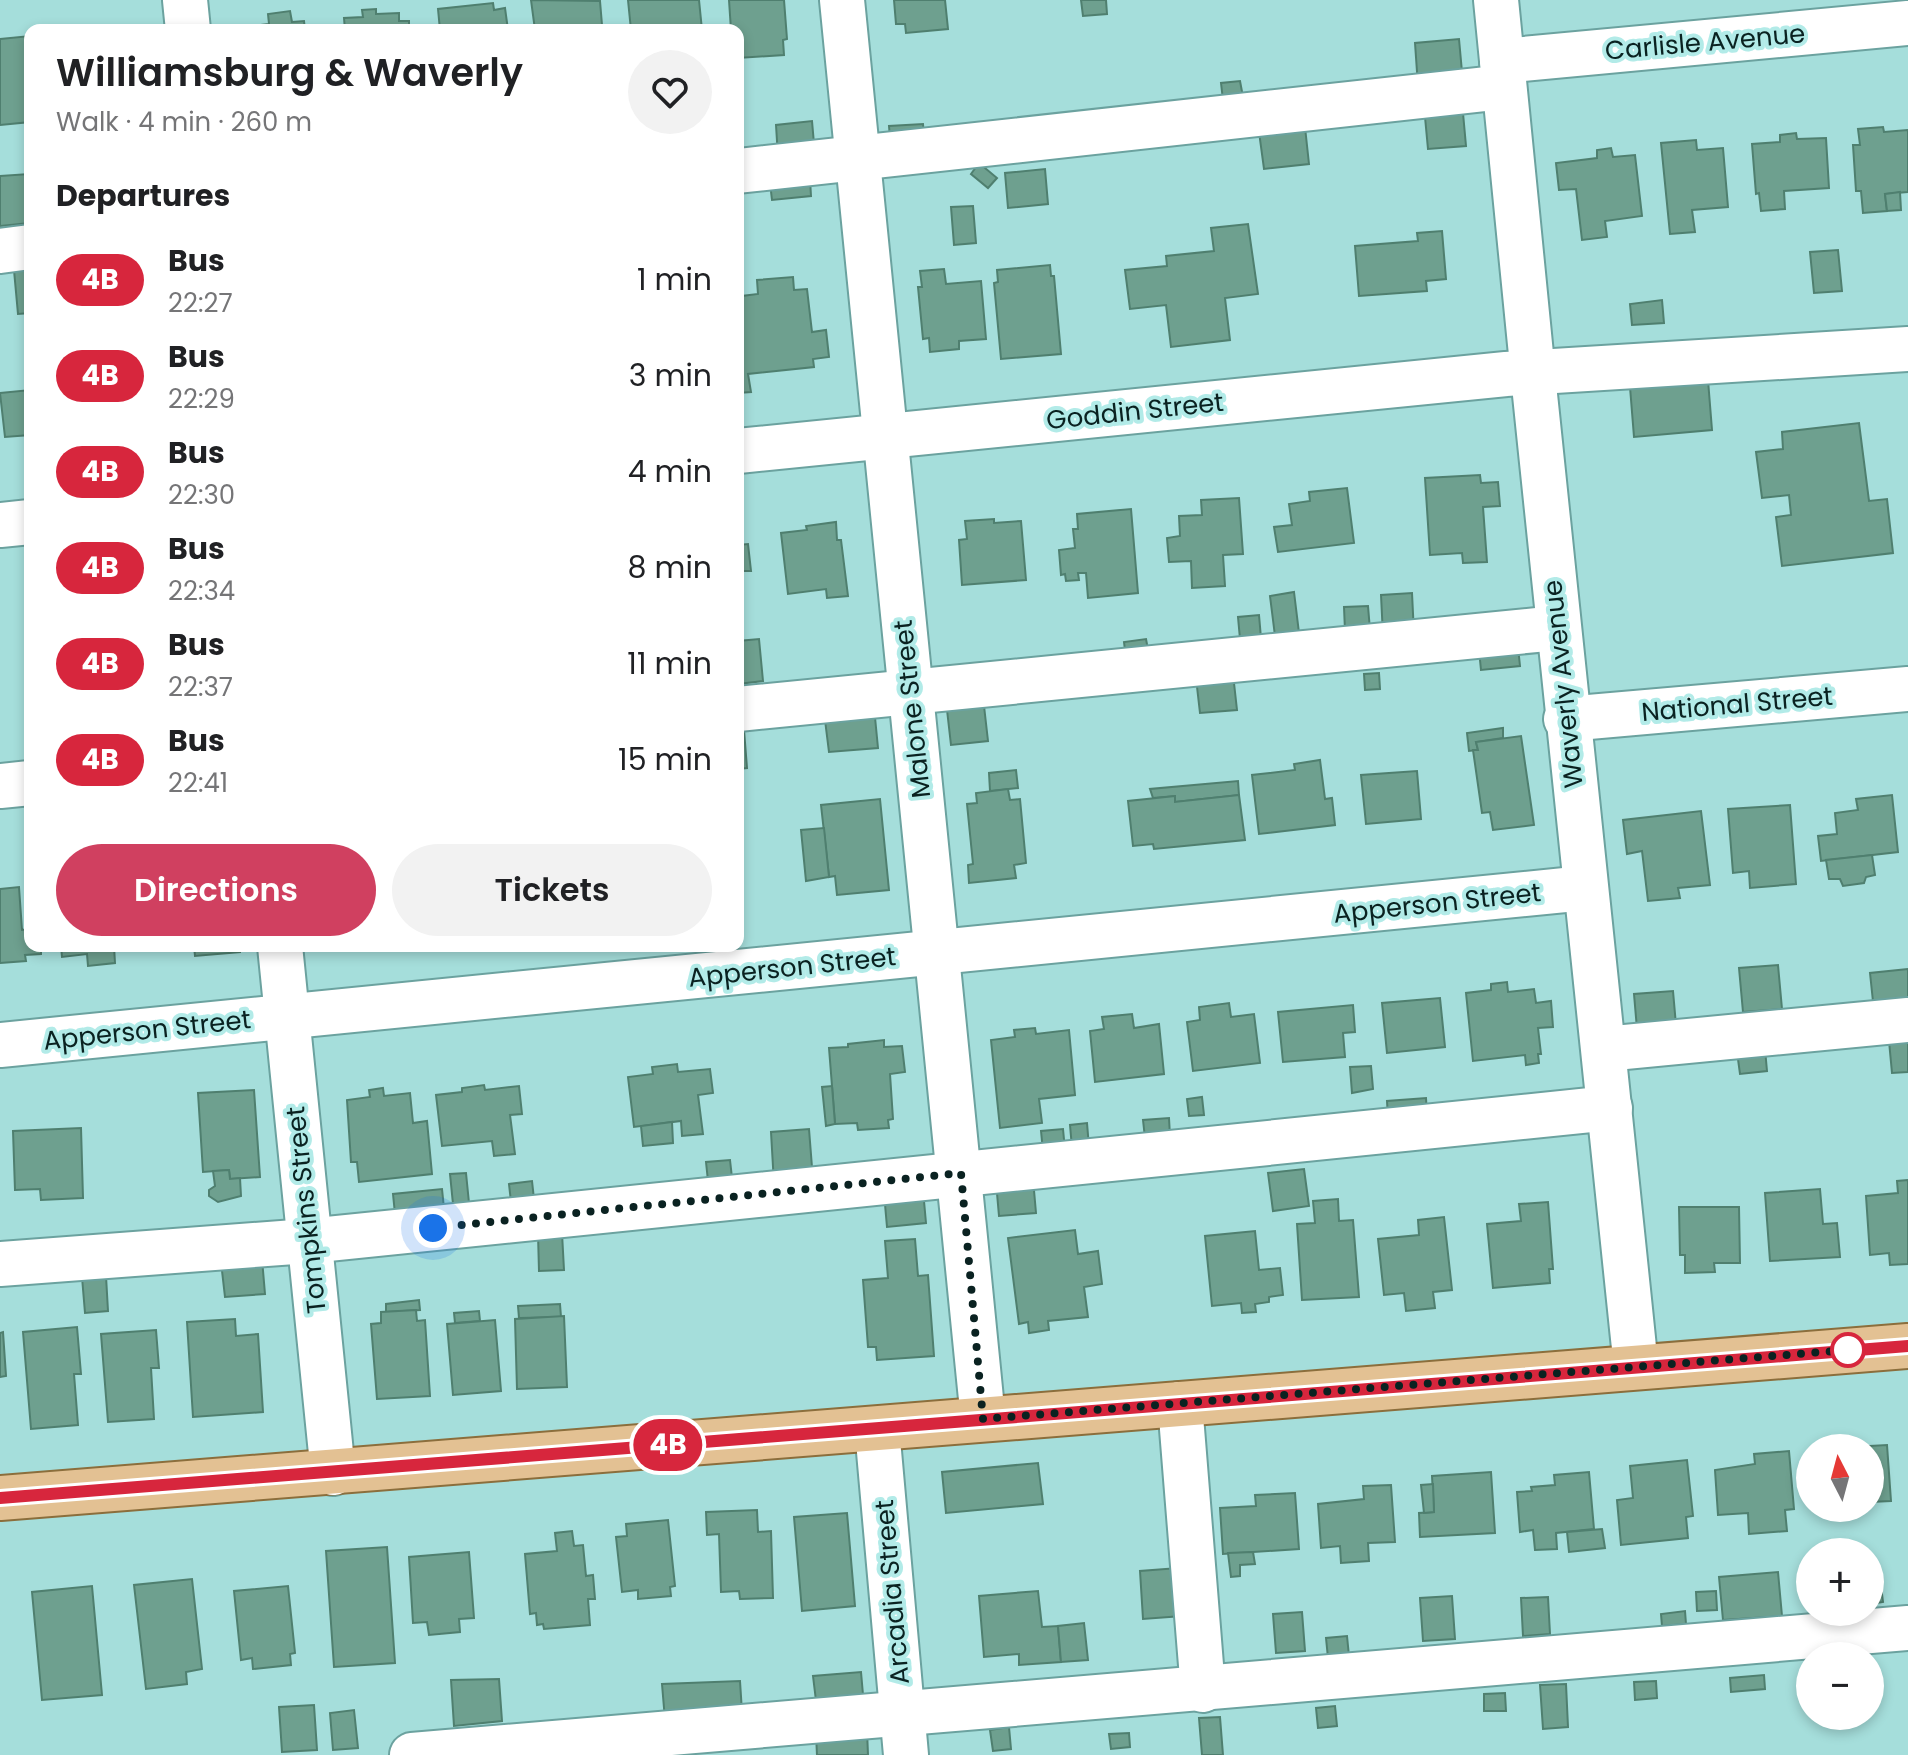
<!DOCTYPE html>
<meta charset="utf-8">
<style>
:root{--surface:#fff;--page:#f2f2f2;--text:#202124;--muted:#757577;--accent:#d04060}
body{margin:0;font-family:Poppins,sans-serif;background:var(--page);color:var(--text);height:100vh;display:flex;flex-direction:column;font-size:30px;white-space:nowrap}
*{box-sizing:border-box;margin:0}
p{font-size:26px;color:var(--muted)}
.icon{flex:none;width:44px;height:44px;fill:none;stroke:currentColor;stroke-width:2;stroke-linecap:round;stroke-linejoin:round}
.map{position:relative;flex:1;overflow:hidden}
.details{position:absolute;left:24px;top:24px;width:720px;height:928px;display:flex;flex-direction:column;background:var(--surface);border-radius:16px;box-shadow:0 4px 12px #0003}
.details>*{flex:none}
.badge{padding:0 16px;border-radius:26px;font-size:28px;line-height:52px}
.needle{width:52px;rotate:354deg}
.fabs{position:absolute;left:1796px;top:1434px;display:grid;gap:16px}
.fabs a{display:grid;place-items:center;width:88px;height:88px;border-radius:50%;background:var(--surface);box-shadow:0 4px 12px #0003;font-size:40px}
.you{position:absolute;width:40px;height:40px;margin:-20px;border:6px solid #fff;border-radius:50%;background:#1a73e8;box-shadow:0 0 0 12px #1a73e833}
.map>.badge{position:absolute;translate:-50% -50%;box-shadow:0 0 0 4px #fff}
h2{padding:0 32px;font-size:30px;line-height:72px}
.round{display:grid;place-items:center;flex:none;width:84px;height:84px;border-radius:42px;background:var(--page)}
.headline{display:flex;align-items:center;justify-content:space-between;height:136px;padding:0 32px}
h1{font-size:38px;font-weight:600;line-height:60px}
.cta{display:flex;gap:16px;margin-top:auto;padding:16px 32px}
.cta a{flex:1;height:92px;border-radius:48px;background:var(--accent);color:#fff;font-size:32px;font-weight:600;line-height:92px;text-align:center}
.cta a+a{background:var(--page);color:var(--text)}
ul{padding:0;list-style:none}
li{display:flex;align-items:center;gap:24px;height:96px;padding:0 32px}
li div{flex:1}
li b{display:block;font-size:30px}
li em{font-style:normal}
li .badge{min-width:88px;font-weight:700;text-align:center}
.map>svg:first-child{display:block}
.building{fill:#6ea08f;stroke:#4f7f6f;stroke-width:2}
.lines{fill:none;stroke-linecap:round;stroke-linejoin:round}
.minor-casing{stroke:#6ba29f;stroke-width:48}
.major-casing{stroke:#8b6e3c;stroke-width:48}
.minor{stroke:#fff;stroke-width:44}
.major{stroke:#e3c193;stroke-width:44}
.line-casing{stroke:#fff;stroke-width:18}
.line{stroke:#d7263d;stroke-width:12}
.walk{stroke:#0a2221;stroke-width:8;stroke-dasharray:0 14.4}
.stop-dot{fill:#fff;stroke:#d7263d;stroke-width:4}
.labels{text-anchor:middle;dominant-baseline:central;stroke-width:8;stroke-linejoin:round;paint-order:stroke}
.street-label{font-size:26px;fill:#0a2221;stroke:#b2ebe8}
</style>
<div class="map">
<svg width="1908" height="1755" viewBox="0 0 1908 1755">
<rect width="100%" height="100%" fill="#a5dedb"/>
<!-- building -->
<g class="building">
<polygon points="531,0 600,1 602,25 591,26 591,30 535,30"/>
<polygon points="628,0 699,0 702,30 631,30"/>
<polygon points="729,0 784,0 787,39 783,40 784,55 738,58 738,30 731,30"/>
<polygon points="894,0 945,0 948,29 906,33 905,24 896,24"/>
<polygon points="1081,0 1106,0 1107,14 1083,16"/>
<polygon points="493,3 494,10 505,8 508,30 440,30 438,9"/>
<polygon points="376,9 376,14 399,13 399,21 409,21 409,30 345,30 344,18 363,17 362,10"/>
<polygon points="290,11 292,22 304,21 305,30 254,30 253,26 269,24 268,14"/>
<polygon points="30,36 30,122 0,125 0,39"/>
<polygon points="1459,39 1463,83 1418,86 1415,43"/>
<polygon points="1240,81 1243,97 1223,100 1221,83"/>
<polygon points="1463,113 1466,146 1428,149 1425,117"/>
<polygon points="812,121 815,155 778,157 776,125"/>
<polygon points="923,124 925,146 891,150 889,126"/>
<polygon points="1305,127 1309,164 1264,169 1259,132"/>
<polygon points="1883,127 1884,132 1908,130 1908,192 1885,194 1887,211 1863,213 1861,191 1856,191 1853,145 1860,145 1858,129"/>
<polygon points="1796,133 1797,139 1826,138 1829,188 1784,191 1785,209 1761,211 1759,193 1756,194 1752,144 1780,142 1780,135"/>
<polygon points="1696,140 1697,150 1723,148 1728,207 1692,210 1695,232 1670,234 1661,143"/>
<polygon points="1611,148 1613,157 1635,155 1642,216 1605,221 1607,237 1582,240 1576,189 1559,190 1556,163 1597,158 1597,150"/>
<polygon points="979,163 997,178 988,188 971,174"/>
<polygon points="1045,169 1048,204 1008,208 1005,173"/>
<polygon points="29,174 30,223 0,226 0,176"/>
<polygon points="810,179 811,196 772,200 770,183"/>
<polygon points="1900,192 1901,210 1887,211 1885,194"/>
<polygon points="973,206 976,243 954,245 951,207"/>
<polygon points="1248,224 1258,294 1225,298 1230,340 1171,347 1166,305 1130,309 1125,270 1167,266 1166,256 1214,251 1211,228"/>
<polygon points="1442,231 1446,279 1426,281 1427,291 1359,296 1355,246 1418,241 1417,233"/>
<polygon points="1838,250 1842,291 1814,293 1810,252"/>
<polygon points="1050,265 1051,276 1054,276 1061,354 1001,359 994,283 998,282 997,270"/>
<polygon points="30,268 30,313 18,314 14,270"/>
<polygon points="944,269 946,284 981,281 986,339 959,341 959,349 930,352 929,338 923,339 918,287 922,287 920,271"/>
<polygon points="793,277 794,290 807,289 812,332 826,330 829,357 813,359 814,367 748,374 751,392 738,393 738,301 742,301 742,296 758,294 757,280"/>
<polygon points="1662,300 1664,323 1632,325 1630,304"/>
<polygon points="1708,380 1712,430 1634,437 1630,387"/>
<polygon points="30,390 30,435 5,437 0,393"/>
<polygon points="1859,423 1869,501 1887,499 1893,553 1782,566 1776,517 1791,515 1789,495 1762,498 1756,452 1783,449 1782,432"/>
<polygon points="1480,475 1481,483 1498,482 1500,506 1483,507 1487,562 1463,563 1462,553 1430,555 1425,478"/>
<polygon points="1347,488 1354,543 1278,552 1274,527 1292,525 1289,504 1310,501 1309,492"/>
<polygon points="1239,498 1243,554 1223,555 1225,586 1192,588 1191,561 1169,562 1167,538 1180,536 1179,516 1202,515 1201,500"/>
<polygon points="1131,509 1138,593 1088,598 1086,573 1078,573 1079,580 1066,581 1065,574 1061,575 1059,550 1075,548 1073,529 1078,529 1077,514"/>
<polygon points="994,519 994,523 1021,521 1026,580 962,585 959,540 967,539 965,521"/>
<polygon points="836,522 837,540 841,540 848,596 827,598 826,589 788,594 781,533 807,530 806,526"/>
<polygon points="748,544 751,571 740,571 741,587 738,587 738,545"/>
<polygon points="1294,592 1299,633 1275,636 1270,596"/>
<polygon points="1412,593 1414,634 1383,636 1381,595"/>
<polygon points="1368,606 1370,630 1345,631 1344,607"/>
<polygon points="1259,615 1261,638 1240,639 1238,617"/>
<polygon points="759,639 763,681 738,684 738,641"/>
<polygon points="1146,639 1149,655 1126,658 1124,642"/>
<polygon points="1518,647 1520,666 1481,670 1479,650"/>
<polygon points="1379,673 1380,689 1365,690 1364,674"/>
<polygon points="1233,674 1237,710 1200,713 1196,678"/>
<polygon points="983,697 988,741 951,745 946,701"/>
<polygon points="874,707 878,748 829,752 824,712"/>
<polygon points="1503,728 1503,738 1476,742 1478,750 1469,751 1467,733"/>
<polygon points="744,730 747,768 738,769 738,731"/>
<polygon points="1521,736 1534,825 1493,830 1490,812 1482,813 1473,750 1478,750 1476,742"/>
<polygon points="1320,760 1325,799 1332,798 1335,825 1259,834 1252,775 1295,770 1294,764"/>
<polygon points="1016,770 1018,788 990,791 989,773"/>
<polygon points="1417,771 1421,819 1366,824 1361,775"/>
<polygon points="1238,781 1239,795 1175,802 1175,796 1153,798 1150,789"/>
<polygon points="1008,789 1010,800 1020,799 1026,863 1014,865 1016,878 969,883 968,865 973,864 967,804 977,803 976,793"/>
<polygon points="1239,795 1245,840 1154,849 1153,844 1133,846 1128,801 1175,796 1175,802"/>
<polygon points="1892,795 1898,852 1821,861 1818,836 1837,834 1835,813 1858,810 1856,799"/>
<polygon points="880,799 889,890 837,895 835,876 829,877 821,805"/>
<polygon points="1790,805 1796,884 1750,888 1749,871 1733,873 1728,809"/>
<polygon points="1701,811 1710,885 1678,888 1680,898 1648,901 1642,851 1627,854 1623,820"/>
<polygon points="824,828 829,877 806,881 801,830"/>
<polygon points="1872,855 1875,875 1866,877 1864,883 1843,886 1840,879 1829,879 1826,860"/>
<polygon points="19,887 22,930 30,929 30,946 41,946 41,954 25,955 26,961 0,963 0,889"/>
<polygon points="61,946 114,946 115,963 88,966 87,954 62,957"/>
<polygon points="194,946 240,946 240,952 195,956"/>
<polygon points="1778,965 1782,1009 1743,1012 1739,968"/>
<polygon points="1908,969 1908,1007 1874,1011 1870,973"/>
<polygon points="1507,982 1508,992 1534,989 1536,1003 1551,1001 1553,1027 1538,1028 1541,1054 1538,1054 1539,1063 1526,1065 1525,1055 1473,1061 1466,993 1491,990 1491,984"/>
<polygon points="1673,991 1676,1025 1637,1029 1634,994"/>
<polygon points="1440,998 1445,1047 1387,1053 1382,1003"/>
<polygon points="1229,1003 1231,1017 1254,1014 1260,1063 1193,1071 1187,1022 1200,1020 1199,1007"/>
<polygon points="1353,1005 1355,1032 1343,1033 1345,1057 1283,1062 1278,1012"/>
<polygon points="1132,1014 1134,1028 1159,1024 1164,1074 1095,1082 1090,1031 1104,1029 1102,1017"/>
<polygon points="1035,1028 1036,1034 1069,1030 1075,1095 1039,1099 1042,1123 1000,1128 991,1040 1015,1037 1014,1030"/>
<polygon points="884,1040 884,1047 902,1046 905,1072 890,1074 893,1119 888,1120 889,1128 858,1130 857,1123 835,1124 829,1048 848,1047 848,1044"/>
<polygon points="1908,1040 1908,1072 1892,1073 1889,1041"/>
<polygon points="1765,1049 1767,1071 1740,1074 1737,1052"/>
<polygon points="677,1064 678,1072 710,1069 713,1093 698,1095 703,1134 682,1136 681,1121 634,1127 628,1077 653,1074 652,1067"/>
<polygon points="1371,1066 1373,1089 1352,1093 1350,1067"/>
<polygon points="484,1085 485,1090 519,1086 522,1114 510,1115 515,1154 494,1156 492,1141 442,1146 436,1095 462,1092 462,1088"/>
<polygon points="832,1086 835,1124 826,1126 822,1087"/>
<polygon points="383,1088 384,1096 410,1093 413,1123 427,1121 432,1174 359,1182 357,1162 351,1162 347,1100 370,1097 369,1090"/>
<polygon points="254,1090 260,1177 230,1179 229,1170 203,1172 198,1093"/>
<polygon points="1202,1097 1204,1115 1189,1116 1187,1099"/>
<polygon points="1426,1098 1427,1115 1388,1118 1387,1101"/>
<polygon points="1169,1118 1170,1136 1145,1138 1143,1120"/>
<polygon points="672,1122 673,1143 643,1146 641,1126"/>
<polygon points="1087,1123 1089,1147 1072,1148 1070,1125"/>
<polygon points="81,1128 83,1198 41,1200 40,1189 15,1190 13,1131"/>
<polygon points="809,1129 813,1180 774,1184 771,1132"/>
<polygon points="1063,1129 1065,1150 1043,1151 1041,1131"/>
<polygon points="730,1160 732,1178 708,1181 706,1162"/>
<polygon points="1304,1169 1309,1206 1273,1211 1268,1173"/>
<polygon points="229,1170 230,1179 240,1178 241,1196 218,1202 209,1196 209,1190 215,1186 213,1171"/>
<polygon points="466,1173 469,1203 453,1204 450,1174"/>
<polygon points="1033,1179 1036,1213 999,1216 996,1182"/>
<polygon points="1908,1180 1908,1264 1890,1265 1889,1253 1870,1255 1866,1196 1898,1193 1897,1181"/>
<polygon points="532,1181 535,1208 512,1211 509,1184"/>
<polygon points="442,1189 445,1218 396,1224 393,1194"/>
<polygon points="1820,1189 1823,1224 1837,1223 1840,1257 1770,1261 1765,1193"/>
<polygon points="923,1190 926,1223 887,1227 884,1193"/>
<polygon points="1338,1199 1339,1221 1353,1220 1359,1297 1302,1300 1297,1224 1315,1223 1313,1201"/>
<polygon points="1548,1202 1553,1269 1549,1269 1550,1283 1493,1288 1487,1224 1521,1221 1519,1204"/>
<polygon points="1679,1207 1739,1207 1740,1263 1714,1263 1715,1272 1685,1273 1685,1255 1680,1255"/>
<polygon points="1444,1217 1452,1290 1433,1292 1435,1308 1406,1311 1404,1293 1384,1295 1378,1239 1419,1235 1418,1220"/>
<polygon points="1075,1230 1078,1254 1098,1251 1102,1284 1084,1287 1088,1317 1048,1321 1049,1330 1029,1333 1028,1322 1019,1324 1008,1238"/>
<polygon points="1255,1231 1259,1270 1280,1268 1283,1295 1269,1297 1269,1302 1255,1304 1256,1312 1242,1313 1241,1303 1212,1306 1205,1236"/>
<polygon points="562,1233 564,1270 539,1271 538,1234"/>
<polygon points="915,1239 918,1276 928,1275 934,1356 877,1360 876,1347 868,1347 863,1280 888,1278 885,1241"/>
<polygon points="262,1259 265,1294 225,1297 221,1262"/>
<polygon points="106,1276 108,1311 85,1313 82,1277"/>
<polygon points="419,1300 420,1310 386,1312 386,1304"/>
<polygon points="560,1304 561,1317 519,1318 518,1306"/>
<polygon points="416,1310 417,1321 425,1320 430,1396 377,1399 371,1324 381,1323 381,1312"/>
<polygon points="479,1311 480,1321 455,1323 454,1313"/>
<polygon points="564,1316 567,1387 517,1389 515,1319"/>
<polygon points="235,1319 236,1336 258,1334 263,1412 193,1417 187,1322"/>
<polygon points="495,1320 501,1391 453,1395 447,1324"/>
<polygon points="77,1327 81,1374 74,1374 78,1425 31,1429 23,1332"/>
<polygon points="156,1330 159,1368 151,1368 154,1419 108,1422 101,1334"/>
<polygon points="3,1332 6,1376 0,1377 0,1333"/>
<polygon points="1887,1445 1891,1501 1870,1502 1870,1448 1851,1447"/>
<polygon points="1789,1451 1794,1509 1785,1510 1787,1531 1749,1534 1748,1513 1718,1515 1715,1470 1755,1464 1754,1454"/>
<polygon points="1687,1460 1693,1516 1686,1517 1688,1538 1621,1545 1617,1500 1633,1498 1630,1466"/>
<polygon points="1038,1463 1043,1504 946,1513 942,1472"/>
<polygon points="1491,1472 1495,1533 1420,1537 1419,1513 1434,1512 1432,1476"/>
<polygon points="1589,1472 1594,1529 1556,1533 1557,1549 1535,1550 1533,1530 1520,1532 1517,1492 1532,1491 1531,1487 1555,1485 1554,1475"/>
<polygon points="1433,1484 1434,1512 1424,1513 1421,1485"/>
<polygon points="1391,1485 1395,1542 1368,1543 1369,1561 1341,1563 1340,1546 1321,1548 1318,1504 1364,1499 1363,1486"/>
<polygon points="1295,1493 1299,1549 1223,1554 1220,1508 1256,1506 1255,1495"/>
<polygon points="757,1510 758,1532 771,1531 773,1598 740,1599 739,1591 721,1592 719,1534 707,1535 706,1512"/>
<polygon points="847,1513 855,1606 802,1611 794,1517"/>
<polygon points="668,1520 675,1586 670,1587 671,1596 638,1599 638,1590 622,1592 616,1537 627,1536 626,1524"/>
<polygon points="1602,1529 1605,1548 1569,1552 1567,1532"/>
<polygon points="572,1531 574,1546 583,1545 586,1576 593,1575 595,1599 588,1599 590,1625 544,1629 543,1624 537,1625 536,1613 530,1614 525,1554 557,1551 555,1533"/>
<polygon points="387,1547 395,1663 334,1667 326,1551"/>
<polygon points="469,1552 474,1618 459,1619 460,1632 429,1635 427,1622 413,1623 409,1557"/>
<polygon points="1253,1552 1255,1564 1240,1565 1240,1576 1231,1577 1228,1553"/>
<polygon points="1178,1568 1182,1616 1143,1619 1140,1571"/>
<polygon points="1778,1572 1782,1616 1723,1620 1719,1577"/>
<polygon points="192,1579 202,1669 186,1672 187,1684 146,1689 134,1585"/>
<polygon points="92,1586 102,1695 42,1700 32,1592"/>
<polygon points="288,1586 295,1653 290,1654 291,1665 253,1669 252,1658 241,1660 234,1591"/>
<polygon points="1881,1586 1883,1602 1870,1604 1870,1587"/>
<polygon points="1038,1591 1042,1627 1058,1626 1061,1662 1019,1665 1019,1654 984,1657 979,1596"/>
<polygon points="1716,1591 1717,1610 1697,1611 1696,1592"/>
<polygon points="1452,1596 1455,1639 1423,1641 1420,1598"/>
<polygon points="1548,1597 1550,1634 1523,1636 1521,1598"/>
<polygon points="1685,1611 1686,1624 1662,1626 1661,1614"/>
<polygon points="1302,1612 1305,1651 1276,1653 1273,1614"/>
<polygon points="1084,1623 1088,1660 1061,1662 1058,1626"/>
<polygon points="1347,1636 1349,1656 1328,1658 1326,1638"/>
<polygon points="861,1672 864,1706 817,1709 813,1676"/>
<polygon points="1764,1675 1765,1689 1731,1692 1730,1678"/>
<polygon points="499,1679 502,1721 454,1726 451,1680"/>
<polygon points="740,1681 742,1712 665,1720 662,1684"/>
<polygon points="1656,1681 1657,1698 1635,1700 1634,1682"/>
<polygon points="1566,1684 1568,1727 1543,1729 1540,1685"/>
<polygon points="1505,1693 1506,1711 1484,1711 1484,1694"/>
<polygon points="314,1705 317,1750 282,1752 279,1707"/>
<polygon points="1335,1706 1337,1726 1318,1728 1316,1708"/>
<polygon points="354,1710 358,1748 333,1750 330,1713"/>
<polygon points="1220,1717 1223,1755 1202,1755 1199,1718"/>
<polygon points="1009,1727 1011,1749 993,1751 990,1730"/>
<polygon points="867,1730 868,1755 817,1755 816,1734"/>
<polygon points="1129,1733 1130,1747 1111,1749 1109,1734"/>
</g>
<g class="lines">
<defs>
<g id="minor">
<polyline points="185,0 188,30"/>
<polyline points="842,0 983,1419"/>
<path d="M1496 0C1540 456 1588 912 1636 1367"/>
<polyline points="1502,61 1908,23"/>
<polyline points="738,171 1504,87"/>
<polyline points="0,251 30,247"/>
<polyline points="738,451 1506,374 1908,349"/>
<polyline points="0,525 30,522"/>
<polyline points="738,709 1557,628"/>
<polyline points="1566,719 1908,689"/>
<polyline points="0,786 30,783"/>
<polyline points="280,946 333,1473"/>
<polyline points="0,1045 1585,888"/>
<polyline points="1604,1049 1908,1020"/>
<polyline points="0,1264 308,1241 1610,1108"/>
<polyline points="1180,1404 1203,1690"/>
<polyline points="877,1429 906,1755"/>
<polyline points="412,1755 1908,1628"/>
</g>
<polyline id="major" points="0,1498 1908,1346"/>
</defs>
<!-- minor casing -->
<use href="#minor" class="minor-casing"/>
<!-- major casing -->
<use href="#major" class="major-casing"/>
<!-- minor -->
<use href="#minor" class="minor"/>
<!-- major -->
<use href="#major" class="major"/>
</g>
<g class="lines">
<defs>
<polyline id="line" points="0,1498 1908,1346"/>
</defs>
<!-- line casing -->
<use href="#line" class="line-casing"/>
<!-- line -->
<use href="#line" class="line"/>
<!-- walk -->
<polyline class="walk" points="433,1228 961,1173 983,1419 1848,1350"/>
</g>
<!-- markers -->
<circle class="stop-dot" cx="1848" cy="1350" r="16"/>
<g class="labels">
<!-- street labels -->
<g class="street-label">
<text transform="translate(1705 42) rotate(-5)">Carlisle Avenue</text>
<text transform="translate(1135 411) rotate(-6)">Goddin Street</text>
<text transform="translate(1563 684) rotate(-96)">Waverly Avenue</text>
<text transform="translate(1737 704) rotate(-5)">National Street</text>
<text transform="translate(912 709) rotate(-96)">Malone Street</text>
<text transform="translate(1437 903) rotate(-6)">Apperson Street</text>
<text transform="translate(792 967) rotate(-6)">Apperson Street</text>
<text transform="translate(147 1030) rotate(-6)">Apperson Street</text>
<text transform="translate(306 1210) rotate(-96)">Tompkins Street</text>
<text transform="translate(892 1592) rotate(-95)">Arcadia Street</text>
</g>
</g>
</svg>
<div class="fabs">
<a><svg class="needle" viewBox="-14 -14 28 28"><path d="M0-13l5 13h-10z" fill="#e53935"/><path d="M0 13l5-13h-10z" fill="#757577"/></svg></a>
<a>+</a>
<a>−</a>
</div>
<div class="you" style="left:433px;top:1228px"></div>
<b class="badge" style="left:668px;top:1445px;background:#d7263d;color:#fff">4B</b>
<section class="details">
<div class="headline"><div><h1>Williamsburg &amp; Waverly</h1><p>Walk · 4 min · 260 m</p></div><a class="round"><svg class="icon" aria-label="heart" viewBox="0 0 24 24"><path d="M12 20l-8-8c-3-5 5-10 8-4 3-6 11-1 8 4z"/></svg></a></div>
<h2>Departures</h2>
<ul>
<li><span class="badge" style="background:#d7263d;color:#fff">4B</span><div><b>Bus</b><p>22:27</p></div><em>1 min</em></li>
<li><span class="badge" style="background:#d7263d;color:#fff">4B</span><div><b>Bus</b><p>22:29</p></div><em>3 min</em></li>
<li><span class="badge" style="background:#d7263d;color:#fff">4B</span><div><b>Bus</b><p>22:30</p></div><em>4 min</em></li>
<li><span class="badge" style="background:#d7263d;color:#fff">4B</span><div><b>Bus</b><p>22:34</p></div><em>8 min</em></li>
<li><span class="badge" style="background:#d7263d;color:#fff">4B</span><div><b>Bus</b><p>22:37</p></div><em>11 min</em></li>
<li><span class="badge" style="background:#d7263d;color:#fff">4B</span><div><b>Bus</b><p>22:41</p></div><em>15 min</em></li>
</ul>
<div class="cta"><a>Directions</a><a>Tickets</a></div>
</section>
</div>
